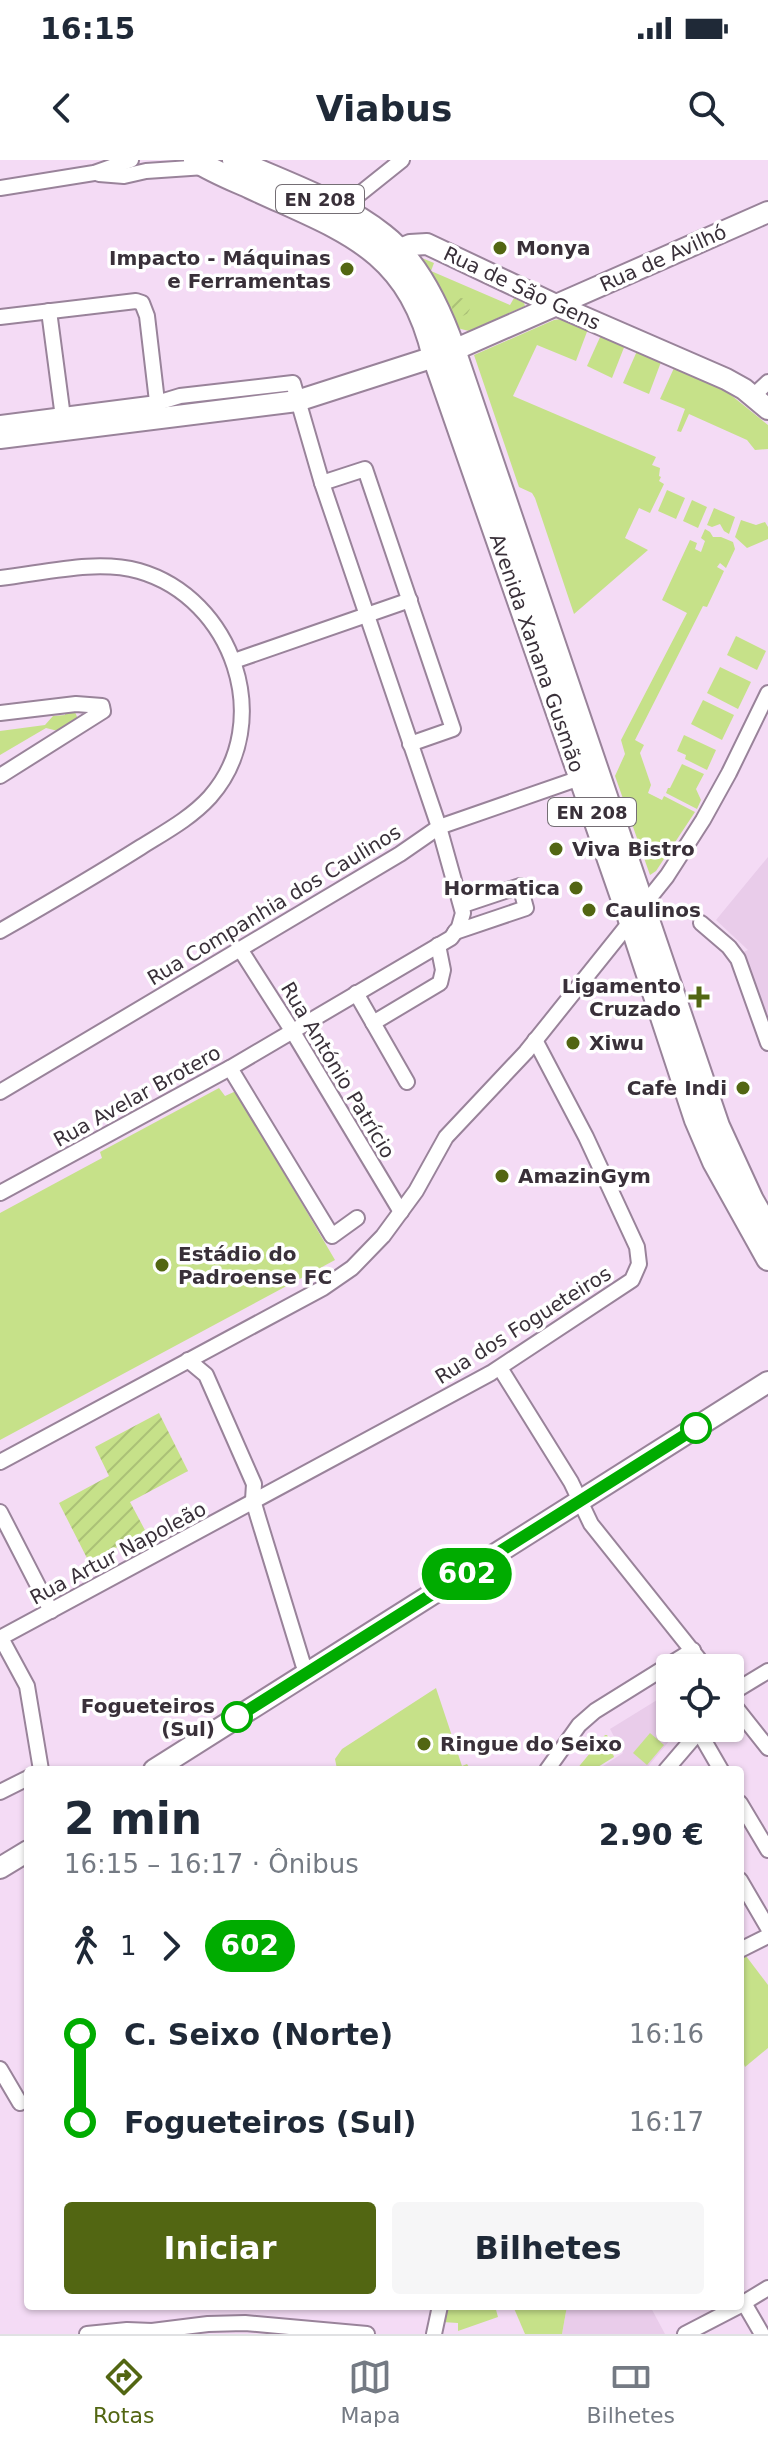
<!DOCTYPE html>
<html lang="pt">
<meta charset="utf-8">
<style>
:root{--surface:#fff;--page:#f6f6f7;--text:#1f2937;--muted:#747a83;--line:#e0e1e3;--accent:#526612}
body{margin:0;font-family:"DejaVu Sans",sans-serif;background:var(--page);color:var(--text);height:100vh;display:flex;flex-direction:column;font-size:30px;white-space:nowrap}
*{box-sizing:border-box;margin:0}
p{font-size:26px;color:var(--muted)}
.icon{flex:none;width:44px;height:44px;fill:none;stroke:currentColor;stroke-width:2;stroke-linecap:round;stroke-linejoin:round}
.map{position:relative;flex:1;overflow:hidden}
.details{position:absolute;left:24px;top:1606px;width:720px;height:544px;display:flex;flex-direction:column;background:var(--surface);border-radius:8px;box-shadow:0 2px 6px #0004}
.details>*{flex:none}
.badge{padding:0 16px;border-radius:26px;font-size:28px;line-height:52px}
.buttons{position:absolute;left:656px;top:1494px;display:grid;gap:16px}
.buttons a{display:grid;place-items:center;width:88px;height:88px;border-radius:8px;background:var(--surface);box-shadow:0 2px 6px #0004;font-size:40px}
.map>.badge{position:absolute;translate:-50% -50%;box-shadow:0 0 0 4px #fff}
.legs{display:flex;align-items:center;gap:12px;height:88px;padding:0 40px;font-size:26px}
.legs p{margin-inline-start:auto}
.overview{display:flex;align-items:center;justify-content:space-between;height:136px;padding:0 40px}
h1{font-size:44px;font-weight:700;line-height:60px}
.primary-button{display:flex;gap:16px;margin-top:auto;padding:16px 40px}
.primary-button a{flex:1;height:92px;border-radius:8px;background:var(--accent);color:#fff;font-size:32px;font-weight:700;line-height:92px;text-align:center}
.primary-button a+a{background:var(--page);color:var(--text)}
ul{padding:0 40px;list-style:none}
li{display:flex;align-items:center;gap:28px;height:88px;font-size:30px}
li i{display:grid;place-items:center;width:12px;height:100%;margin:0 10px;background:currentColor}
li i::after{content:'';width:20px;height:20px;margin:-10px;border:6px solid;border-radius:50%;background:var(--surface)}
li p{margin-inline-start:auto}
li:first-child i{background:linear-gradient(#0000 50%,currentColor 0)}
li:last-child i{background:linear-gradient(currentColor 50%,#0000 0)}
.status{display:flex;justify-content:space-between;align-items:center;height:56px;padding:0 40px;background:var(--surface);direction:ltr}
.status svg{height:22px;fill:currentColor}
header{display:flex;justify-content:space-between;align-items:center;height:104px;padding:0 40px;background:var(--surface);font-size:36px;font-weight:700}
.tab-bar{display:flex;justify-content:space-around;align-items:center;height:112px;border-top:2px solid var(--line);background:var(--surface);font-size:22px;color:var(--muted)}
.tab-bar a{display:grid;justify-items:center;gap:4px}
.tab-bar .current{color:var(--accent)}
.map>svg:first-child{display:block}
.built{fill:#e9ccea}
.green{fill:#c6e189}
.garden{fill:url(#garden-furrows)}
.lines{fill:none;stroke-linecap:round;stroke-linejoin:round}
.street-casing{stroke:#99839a;stroke-width:18}
.secondary-casing{stroke:#99839a;stroke-width:24}
.primary-casing{stroke:#99839a;stroke-width:26}
.street{stroke:#fff;stroke-width:14}
.secondary{stroke:#fff;stroke-width:20}
.primary{stroke:#fff;stroke-width:22}
.line-1-casing{stroke:#fff;stroke-width:18}
.line-1{stroke:#00ac00;stroke-width:12}
.poi-dot{fill:#526612;stroke:#fff;stroke-width:3}
.stop-1-dot{fill:#fff;stroke:#00ac00;stroke-width:4}
.labels{text-anchor:middle;dominant-baseline:central;stroke-width:7;stroke-linejoin:round;paint-order:stroke}
.shield{fill:#fff;stroke:#746e74;stroke-width:2}
.shield-label{font-size:18px;font-weight:bold;fill:#393039}
.poi-label{font-size:20px;font-weight:bold;fill:#393039;stroke:#fff;text-anchor:start}
.street-label{font-size:20px;fill:#393039;stroke:#fff}
.stop-label{font-size:20px;font-weight:bold;fill:#393039;stroke:#fff;text-anchor:end}
</style>
<div class="status"><b>16:15</b><svg viewBox="0 0 49 12"><path d="M0 12V9h3v3zM5 12V6h3v6zM10 12V3h3v9zM15 12V0h3v12zM26 1h20v11H26zM47 4h2v5h-2z"/></svg></div>
<header><svg class="icon" aria-label="back" viewBox="0 0 24 24"><path d="M15 5l-7 7 7 7"/></svg>Viabus<svg class="icon" aria-label="search" viewBox="0 0 24 24"><circle cx="10" cy="10" r="6"/><path d="M15 15l6 6"/></svg></header>
<div class="map">
<svg width="768" height="2174" viewBox="0 0 768 2174">
<defs>
<pattern id="garden-furrows" width="10" height="10" patternUnits="userSpaceOnUse" patternTransform="scale(2)"><rect width="10" height="10" fill="#c6e189"/><path d="M-1 1l2-2M0 10L10 0M9 11l2-2" fill="none" stroke="#abc177"/></pattern>
</defs>
<rect width="100%" height="100%" fill="#f4dbf5"/>
<!-- built -->
<g class="built">
<polygon points="768,697 768,865 743,792 748,790 716,760"/>
<polygon points="670,1532 670,1568 680,1568 645,1610 597,1610 623,1593 610,1569"/>
<polygon points="567,2146 650,2146 665,2174 562,2174"/>
</g>
<!-- green -->
<g class="green">
<polygon points="417,96 434,103 431,111 510,145 514,138 524,143 525,146 469,171 457,168"/>
<polygon points="562,159 588,169 576,201 537,185 513,236 656,297 652,305 660,308 659,316 661,317 659,321 664,324 650,353 639,348 625,378 648,390 574,454 535,338 532,333 519,327 474,195 554,160"/>
<polygon points="601,175 625,185 612,218 587,206"/>
<polygon points="637,191 661,202 649,234 623,223"/>
<polygon points="674,208 726,231 768,265 768,289 755,290 747,280 689,254 681,272 677,271 685,249 660,239"/>
<polygon points="667,330 685,338 676,359 658,351"/>
<polygon points="692,340 707,347 698,368 683,361"/>
<polygon points="714,348 735,357 729,374 724,371 720,364 712,367 707,365"/>
<polygon points="741,360 756,365 765,362 768,367 768,379 747,388 735,377"/>
<polygon points="705,369 710,372 713,377 721,377 733,382 735,389 726,408 720,403 717,407 724,411 707,447 703,446 635,580 644,585 640,593 651,625 648,633 662,640 664,636 695,652 656,711 650,715 615,616 625,594 621,580 687,453 662,440 690,380 697,383 695,389 701,392 705,381 701,378"/>
<polygon points="736,476 766,491 757,510 727,495"/>
<polygon points="720,507 751,522 738,549 707,533"/>
<polygon points="703,540 734,555 722,580 691,564"/>
<polygon points="65,552 75,552 78,559 58,571 46,568 0,595 0,571 45,565 53,556 65,555"/>
<polygon points="684,575 716,590 707,610 685,599 686,595 677,591"/>
<polygon points="682,604 704,614 696,629 701,640 697,649 666,633 668,628 670,628"/>
<polygon points="219,928 225,936 236,931 335,1100 0,1280 0,1053 102,998 100,992"/>
<polygon points="436,1528 462,1606 467,1604 471,1610 331,1610 337,1609 335,1599 342,1589"/>
<polygon points="650,1573 664,1585 647,1605 633,1593"/>
<polygon points="605,1575 607,1575 616,1592 613,1594 614,1597 593,1610 576,1610"/>
<polygon points="746,1796 768,1825 768,1888 745,1907 740,1894 740,1800"/>
<polygon points="446,2146 495,2146 498,2157 458,2171 458,2163 442,2162"/>
<polygon points="513,2146 567,2146 562,2174 525,2174"/>
</g>
<!-- garden -->
<g class="garden">
<circle cx="461" cy="147" r="9"/>
<polygon points="159,1253 188,1311 130,1342 146,1372 89,1402 59,1343 109,1316 95,1287"/>
</g>
<g class="lines">
<defs>
<g id="street">
<polyline points="99,14 124,16 146,11 205,7"/>
<polyline points="0,28 94,13 131,0"/>
<polyline points="337,52 402,0"/>
<polyline points="49,151 64,265"/>
<polyline points="0,157 136,141 142,143 147,156 158,250"/>
<polyline points="753,236 768,222"/>
<polyline points="0,263 157,243 180,236 293,223 322,323 439,667 463,753 459,767 451,778 230,908 0,1033"/>
<polyline points="322,323 365,309 453,569 410,584"/>
<path d="M0 418C44 413 96 399 139 411 233 438 276 562 210 637 191 658 165 672 141 687 95 716 47 744 0 771"/>
<polyline points="234,501 410,440"/>
<polyline points="0,553 76,544 102,546 103,551 0,616"/>
<polyline points="701,763 729,787 738,799 768,883"/>
<polyline points="455,772 526,748 520,726 463,745"/>
<polyline points="240,789 293,872 401,1052"/>
<polyline points="356,833 407,922"/>
<polyline points="373,863 440,823 443,810 438,785"/>
<polyline points="230,908 332,1076 357,1058"/>
<polyline points="0,932 400,694 439,667 580,618"/>
<polyline points="188,1200 206,1215 254,1324 253,1340 258,1357 303,1504 309,1513"/>
<polyline points="500,1208 571,1322 591,1364 706,1508"/>
<polyline points="0,1302 323,1128 352,1108 383,1076 416,1031 446,977 526,892 667,716 703,660 729,613 768,533"/>
<polyline points="0,1352 51,1451"/>
<polyline points="0,1478 491,1213 632,1120 639,1104 637,1087 586,977 535,880"/>
<polyline points="1,1478 27,1526 41,1610"/>
<polyline points="730,1534 768,1511"/>
<polyline points="730,1540 768,1588"/>
<polyline points="699,1572 721,1610"/>
<polyline points="547,1610 579,1565 595,1551 693,1490"/>
<polyline points="666,1610 702,1568"/>
<polyline points="0,1632 28,1618"/>
<polyline points="740,1643 768,1690"/>
<polyline points="740,1720 768,1768"/>
<polyline points="740,1790 768,1776"/>
<polyline points="0,1909 20,1943"/>
<polyline points="744,2143 762,2174"/>
<polyline points="740,2145 768,2128"/>
<polyline points="87,2174 127,2170 152,2171 208,2164 245,2163 367,2174"/>
<polyline points="434,2174 440,2146"/>
<polyline points="685,2174 739,2146"/>
</g>
<g id="secondary">
<polyline points="398,90 410,85 427,84 558,146 726,219 744,229 768,249"/>
<polyline points="454,190 768,52"/>
<polyline points="0,278 297,241 434,197"/>
<polyline points="154,1610 768,1222"/>
<polyline points="0,1708 28,1691"/>
</g>
<g id="primary">
<path d="M195 0C212 11 232 19 250 27 342 70 408 86 434 197L630 760 696 960 714 1002 768 1099"/>
<path d="M234 0C282 22 342 42 383 75 418 102 440 150 454 190L718 966 752 1040 768 1068"/>
</g>
</defs>
<!-- street casing -->
<use href="#street" class="street-casing"/>
<!-- secondary casing -->
<use href="#secondary" class="secondary-casing"/>
<!-- primary casing -->
<use href="#primary" class="primary-casing"/>
<!-- street -->
<use href="#street" class="street"/>
<!-- secondary -->
<use href="#secondary" class="secondary"/>
<!-- primary -->
<use href="#primary" class="primary"/>
</g>
<g class="lines">
<defs>
<polyline id="line-1" points="237,1557 696,1268"/>
</defs>
<!-- line-1 casing -->
<use href="#line-1" class="line-1-casing"/>
<!-- line-1 -->
<use href="#line-1" class="line-1"/>
</g>
<!-- markers -->
<g class="poi-dot">
<circle cx="500" cy="88" r="8"/>
<circle cx="347" cy="109" r="8"/>
<circle cx="556" cy="689" r="8"/>
<circle cx="576" cy="728" r="8"/>
<circle cx="589" cy="750" r="8"/>
<path d="M695 825h8v8h8v8h-8v8h-8v-8h-8v-8h8z"/>
<circle cx="573" cy="883" r="8"/>
<circle cx="743" cy="928" r="8"/>
<circle cx="502" cy="1016" r="8"/>
<circle cx="162" cy="1105" r="8"/>
<circle cx="424" cy="1584" r="8"/>
</g>
<g class="stop-1-dot">
<circle cx="696" cy="1268" r="14"/>
<circle cx="237" cy="1557" r="14"/>
</g>
<g class="labels">
<!-- shield labels -->
<g class="shield">
<rect x="276" y="25" width="88" height="28" rx="6"/>
<rect x="548" y="638" width="88" height="28" rx="6"/>
</g>
<g class="shield-label">
<text x="320" y="39">EN 208</text>
<text x="592" y="652">EN 208</text>
</g>
<!-- poi labels -->
<g class="poi-label">
<text x="516" y="88">Monya</text>
<text x="331" y="98" text-anchor="end">Impacto - Máquinas<tspan x="331" dy="23">e Ferramentas</tspan></text>
<text x="572" y="689">Viva Bistro</text>
<text x="560" y="728" text-anchor="end">Hormatica</text>
<text x="605" y="750">Caulinos</text>
<text x="681" y="826" text-anchor="end">Ligamento<tspan x="681" dy="23">Cruzado</tspan></text>
<text x="589" y="883">Xiwu</text>
<text x="727" y="928" text-anchor="end">Cafe Indi</text>
<text x="518" y="1016">AmazinGym</text>
<text x="178" y="1094">Estádio do<tspan x="178" dy="23">Padroense FC</tspan></text>
<text x="440" y="1584">Ringue do Seixo</text>
</g>
<!-- street labels -->
<g class="street-label">
<text transform="translate(663 98) rotate(-24)">Rua de Avilhó</text>
<text transform="translate(522 128) rotate(25)">Rua de São Gens</text>
<text transform="translate(537 493) rotate(71)">Avenida Xanana Gusmão</text>
<text transform="translate(274 745) rotate(-31)">Rua Companhia dos Caulinos</text>
<text transform="translate(338 910) rotate(59)">Rua António Patrício</text>
<text transform="translate(137 936) rotate(-29)">Rua Avelar Brotero</text>
<text transform="translate(523 1165) rotate(-32)">Rua dos Fogueteiros</text>
<text transform="translate(118 1393) rotate(-28)">Rua Artur Napoleão</text>
</g>
<!-- stop labels -->
<g class="stop-label">
<text x="215" y="1546">Fogueteiros<tspan x="215" dy="23">(Sul)</tspan></text>
</g>
</g>
</svg>
<div class="buttons">
<a><svg class="icon" aria-label="locate" viewBox="0 0 24 24"><circle cx="12" cy="12" r="6"/><path d="M12 2v4M12 18v4M2 12h4M18 12h4"/></svg></a>
</div>
<b class="badge" style="left:467px;top:1414px;background:#00ac00;color:#fff">602</b>
<section class="details">
<div class="overview"><div><h1>2 min</h1><p>16:15 – 16:17 · Ônibus</p></div><b>2.90 €</b></div>
<div class="legs"><svg class="icon" aria-label="walk" viewBox="0 0 24 24"><circle cx="13" cy="4" r="2"/><path d="M13 8l-2 6 4 7M11 14l-3 7M7 12l3-4h3l4 4"/></svg>1<svg class="icon" aria-label="forward" viewBox="0 0 24 24"><path d="M9 5l7 7-7 7"/></svg><b class="badge" style="background:#00ac00;color:#fff">602</b></div>
<ul>
<li><i style="color:#00ac00"></i><b>C. Seixo (Norte)</b><p>16:16</p></li>
<li><i style="color:#00ac00"></i><b>Fogueteiros (Sul)</b><p>16:17</p></li>
</ul>
<div class="primary-button"><a>Iniciar</a><a>Bilhetes</a></div>
</section>
</div>
<nav class="tab-bar">
<a class="current"><svg class="icon" aria-label="directions" viewBox="0 0 24 24"><path d="M12 3l9 9-9 9-9-9zM9 14v-3h6M13 9l2 2-2 2"/></svg>Rotas</a>
<a><svg class="icon" aria-label="map" viewBox="0 0 24 24"><path d="M3 6l6-2 6 2 6-2v14l-6 2-6-2-6 2zM9 4v14M15 6v14"/></svg>Mapa</a>
<a><svg class="icon" aria-label="tickets" viewBox="0 0 24 24"><path d="M3 7h18v10H3zM15 7v10"/></svg>Bilhetes</a>
</nav>
